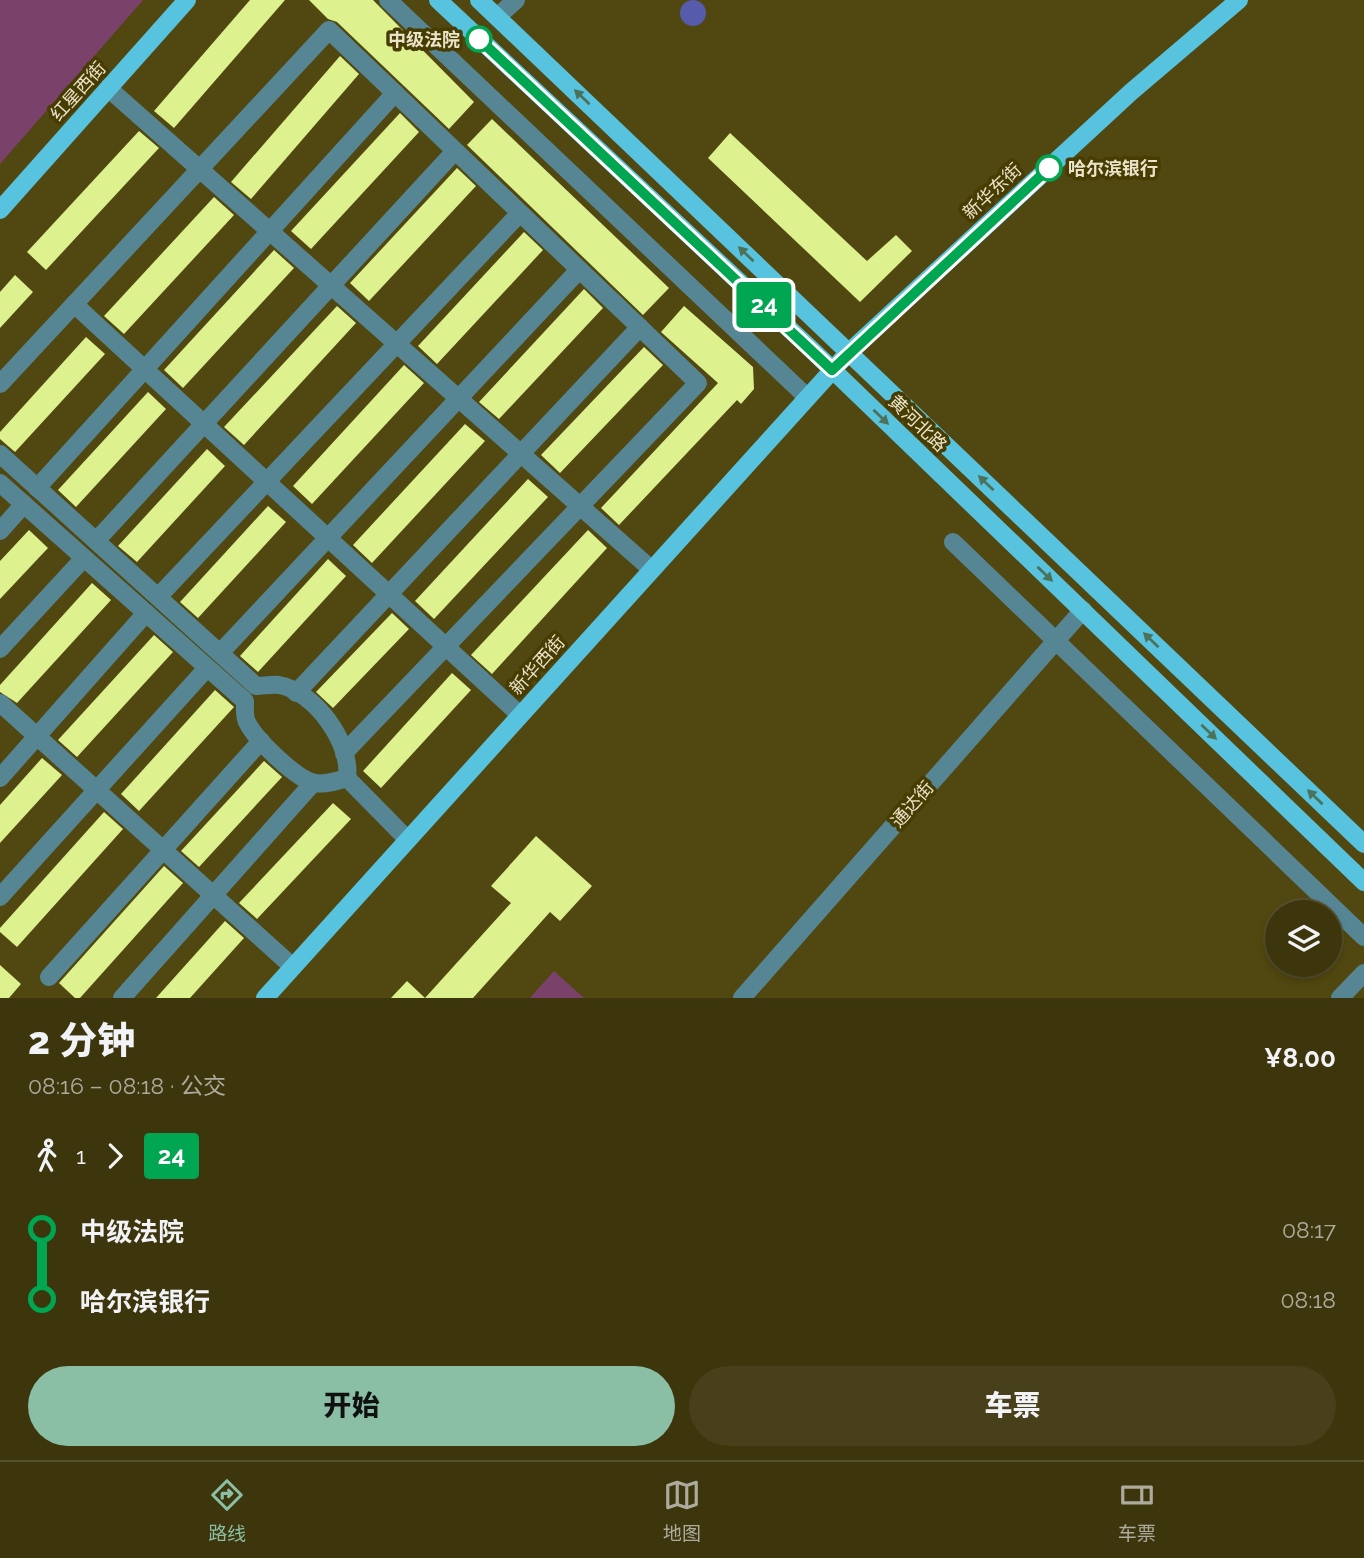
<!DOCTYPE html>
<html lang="zh">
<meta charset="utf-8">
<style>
:root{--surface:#3d350c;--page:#48401a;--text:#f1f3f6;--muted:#adab9d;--line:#56502d;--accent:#8abfa5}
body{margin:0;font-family:Raleway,"Noto Sans SC",sans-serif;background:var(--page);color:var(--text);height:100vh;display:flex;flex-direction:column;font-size:26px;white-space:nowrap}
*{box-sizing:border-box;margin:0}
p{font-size:23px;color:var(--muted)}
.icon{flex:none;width:38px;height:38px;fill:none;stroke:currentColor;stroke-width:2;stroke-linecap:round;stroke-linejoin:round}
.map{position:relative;height:998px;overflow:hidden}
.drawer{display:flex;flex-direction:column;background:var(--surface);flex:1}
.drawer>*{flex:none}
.badge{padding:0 14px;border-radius:5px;font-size:24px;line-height:46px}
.controls{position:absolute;left:1265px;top:900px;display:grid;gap:14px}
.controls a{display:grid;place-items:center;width:77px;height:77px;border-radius:50%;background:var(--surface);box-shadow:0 4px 10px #0003,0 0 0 2px var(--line);font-size:35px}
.map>.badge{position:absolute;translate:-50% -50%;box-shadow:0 0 0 4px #fff}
.legs{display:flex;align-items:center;gap:10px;height:77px;padding:0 28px;font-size:23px}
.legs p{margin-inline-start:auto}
.headline{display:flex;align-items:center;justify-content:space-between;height:119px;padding:0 28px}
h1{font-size:38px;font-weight:800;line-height:52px}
.button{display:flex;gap:14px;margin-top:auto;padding:14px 28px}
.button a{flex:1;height:80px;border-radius:42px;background:var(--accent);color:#111;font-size:28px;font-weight:800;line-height:80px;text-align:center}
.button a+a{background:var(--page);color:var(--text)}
ul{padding:0 28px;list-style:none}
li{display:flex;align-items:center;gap:24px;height:70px;font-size:26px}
li i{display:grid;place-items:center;width:10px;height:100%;margin:0 9px;background:currentColor}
li i::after{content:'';width:18px;height:18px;margin:-9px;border:5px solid;border-radius:50%;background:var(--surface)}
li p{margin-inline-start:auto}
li:first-child i{background:linear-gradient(#0000 50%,currentColor 0)}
li:last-child i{background:linear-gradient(currentColor 50%,#0000 0)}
.tab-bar{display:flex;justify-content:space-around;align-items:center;height:98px;border-top:2px solid var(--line);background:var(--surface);font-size:19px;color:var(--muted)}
.tab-bar a{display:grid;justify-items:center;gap:4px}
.tab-bar .on{color:var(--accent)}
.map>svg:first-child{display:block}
.green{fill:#7a426b}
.water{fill:#565cab}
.building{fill:#def18f}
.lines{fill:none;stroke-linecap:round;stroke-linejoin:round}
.minor{stroke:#568694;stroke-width:18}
.major{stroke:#57c3df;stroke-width:18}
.oneway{fill:#4d725a}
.line-1-casing{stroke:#fff;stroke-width:16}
.line-1{stroke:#00a651;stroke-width:10}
.stop-1-dot{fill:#fff;stroke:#00a651;stroke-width:3.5}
.labels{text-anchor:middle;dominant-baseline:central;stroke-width:7;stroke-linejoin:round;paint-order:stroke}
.stop-label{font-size:18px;font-weight:bold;fill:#e9e4c9;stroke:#473c01;text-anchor:end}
.street-label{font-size:18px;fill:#e9e4c9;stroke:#473c01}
</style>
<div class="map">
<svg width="1364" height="998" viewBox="0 0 1364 998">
<rect width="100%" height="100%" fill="#514710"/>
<!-- green -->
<g class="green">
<polygon points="0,0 143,0 0,164"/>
<polygon points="554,971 584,998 530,998"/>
</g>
<!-- water -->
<circle class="water" cx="693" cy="13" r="13"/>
<!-- building -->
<g class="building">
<polygon points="250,0 285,0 174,128 154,111"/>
<polygon points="309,0 373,0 474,102 449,129 337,22 328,19"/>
<polygon points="340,56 359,74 251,199 231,182"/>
<polygon points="400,113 419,132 311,249 291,231"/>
<polygon points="492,119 669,288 643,315 467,145"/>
<polygon points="139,131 159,148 46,270 27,252"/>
<polygon points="730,133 867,261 896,235 912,251 860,302 708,158"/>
<polygon points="457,168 476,186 369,301 350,283"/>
<polygon points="214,197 234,215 124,334 104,316"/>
<polygon points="524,232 543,250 437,364 418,346"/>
<polygon points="274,250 294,268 183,388 164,370"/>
<polygon points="15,275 33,292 0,328 0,292"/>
<polygon points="584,289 603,308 499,419 479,402"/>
<polygon points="337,306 356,323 244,445 224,427"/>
<polygon points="684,306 753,367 754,389 741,404 737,400 619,525 601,508 718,383 661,332"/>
<polygon points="86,337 105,354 15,452 0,439 0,432"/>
<polygon points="644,347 663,365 560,473 541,455"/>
<polygon points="404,365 424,383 312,504 293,486"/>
<polygon points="148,392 166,409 76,507 58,490"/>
<polygon points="465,424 485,441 372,563 353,545"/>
<polygon points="207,449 225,466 137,562 118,546"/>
<polygon points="528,479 548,497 434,619 415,601"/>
<polygon points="268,506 286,522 198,618 180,602"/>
<polygon points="29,530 48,548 0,599 0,561"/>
<polygon points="588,530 607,548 492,674 471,655"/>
<polygon points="328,559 346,576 258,672 240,656"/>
<polygon points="92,583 111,600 17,703 0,692 0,685"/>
<polygon points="392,613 409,629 333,708 316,692"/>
<polygon points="154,635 173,652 77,757 58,740"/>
<polygon points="452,673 471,690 381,788 363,771"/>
<polygon points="215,690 234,707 139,811 121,794"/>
<polygon points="42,758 62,775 0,843 0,805"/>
<polygon points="264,761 282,777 199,867 181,851"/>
<polygon points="333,803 351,819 257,919 239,903"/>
<polygon points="104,812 123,829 17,947 0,932 0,928"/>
<polygon points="536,836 592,886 560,921 550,912 473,998 391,998 407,981 425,998 511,903 491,886"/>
<polygon points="164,866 183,883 80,998 75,998 59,983"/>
<polygon points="225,921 244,938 190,998 156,998"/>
<polygon points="0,965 21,984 9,998 0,998"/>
</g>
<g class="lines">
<!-- minor -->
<g class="minor">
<polyline points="388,0 807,397"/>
<polyline points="497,17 516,0"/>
<polyline points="108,88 651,569"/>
<polyline points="74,304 520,715"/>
<polyline points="0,384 329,30 698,383 344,753"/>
<path d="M0 454 256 686C263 686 272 684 279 685 314 691 352 743 347 778L407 839"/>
<path d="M0 483 245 701C245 708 244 716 247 722 255 739 297 780 315 783 326 785 337 781 347 778"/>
<polyline points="37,488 395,93"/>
<polyline points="0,531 24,504"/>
<polyline points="96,541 455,151"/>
<polyline points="953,542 1364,937"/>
<polyline points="158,597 520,213"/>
<polyline points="0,649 84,558"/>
<polyline points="220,653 579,270"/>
<polyline points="296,693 640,327"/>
<polyline points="0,703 293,967"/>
<polyline points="0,778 146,613"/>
<polyline points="0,897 207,668"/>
<polyline points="49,977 261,741"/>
<polyline points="122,998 313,783"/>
<polyline points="742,998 1083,610"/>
<polyline points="1340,998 1364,973"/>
</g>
<!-- major -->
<g class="major">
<polyline points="438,0 812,350 1364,882"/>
<polyline points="479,0 1364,844"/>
<polyline points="0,210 187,0"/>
<polyline points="265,998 848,353 1131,92 1239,0"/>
</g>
</g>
<!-- one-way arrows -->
<defs><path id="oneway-solid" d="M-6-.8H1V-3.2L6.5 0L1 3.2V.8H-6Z" transform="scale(1.75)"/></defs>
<g class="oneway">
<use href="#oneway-solid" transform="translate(582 97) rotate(-136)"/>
<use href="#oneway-solid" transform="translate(746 254) rotate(-136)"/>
<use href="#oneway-solid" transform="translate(881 417) rotate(44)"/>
<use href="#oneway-solid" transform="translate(986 483) rotate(-136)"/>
<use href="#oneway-solid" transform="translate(1045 574) rotate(44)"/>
<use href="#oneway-solid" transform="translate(1151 640) rotate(-136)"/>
<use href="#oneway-solid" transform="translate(1209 732) rotate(44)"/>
<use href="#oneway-solid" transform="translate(1315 797) rotate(-136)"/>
</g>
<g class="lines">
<defs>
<polyline id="line-1" points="479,39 832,370 1049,168"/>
</defs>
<!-- line-1 casing -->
<use href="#line-1" class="line-1-casing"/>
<!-- line-1 -->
<use href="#line-1" class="line-1"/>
</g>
<!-- markers -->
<g class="stop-1-dot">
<circle cx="479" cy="39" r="12"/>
<circle cx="1049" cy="168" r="12"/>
</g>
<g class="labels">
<!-- stop labels -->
<g class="stop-label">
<text x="460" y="39">中级法院</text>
<text x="1068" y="168" text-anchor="start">哈尔滨银行</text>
</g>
<!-- street labels -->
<g class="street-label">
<text transform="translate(78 91) rotate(-48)">红星西街</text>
<text transform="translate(992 191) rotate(-43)">新华东街</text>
<text transform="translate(918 423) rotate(44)">黄河北路</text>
<text transform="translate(537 665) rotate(-48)">新华西街</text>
<text transform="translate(912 804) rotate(-49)">通达街</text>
</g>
</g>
</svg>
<div class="controls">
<a><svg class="icon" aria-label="layers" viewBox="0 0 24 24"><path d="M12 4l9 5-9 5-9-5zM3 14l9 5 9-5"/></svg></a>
</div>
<b class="badge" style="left:764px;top:305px;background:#00a651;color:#fff">24</b>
</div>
<section class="drawer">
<div class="headline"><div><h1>2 分钟</h1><p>08:16 – 08:18 · 公交</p></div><b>¥8.00</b></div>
<div class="legs"><svg class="icon" aria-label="walk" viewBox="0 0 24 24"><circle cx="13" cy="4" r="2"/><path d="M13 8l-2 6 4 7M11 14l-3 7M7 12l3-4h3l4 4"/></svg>1<svg class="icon" aria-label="forward" viewBox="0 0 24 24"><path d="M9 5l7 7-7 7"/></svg><b class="badge" style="background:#00a651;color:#fff">24</b></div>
<ul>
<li><i style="color:#00a651"></i><b>中级法院</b><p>08:17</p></li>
<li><i style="color:#00a651"></i><b>哈尔滨银行</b><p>08:18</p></li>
</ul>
<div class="button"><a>开始</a><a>车票</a></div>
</section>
<nav class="tab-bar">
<a class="on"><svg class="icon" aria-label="directions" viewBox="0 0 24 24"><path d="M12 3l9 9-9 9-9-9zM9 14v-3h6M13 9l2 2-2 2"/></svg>路线</a>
<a><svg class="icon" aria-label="map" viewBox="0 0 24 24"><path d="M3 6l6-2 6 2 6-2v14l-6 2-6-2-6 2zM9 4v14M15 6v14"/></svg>地图</a>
<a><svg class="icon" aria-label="tickets" viewBox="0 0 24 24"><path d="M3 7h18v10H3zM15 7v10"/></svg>车票</a>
</nav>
